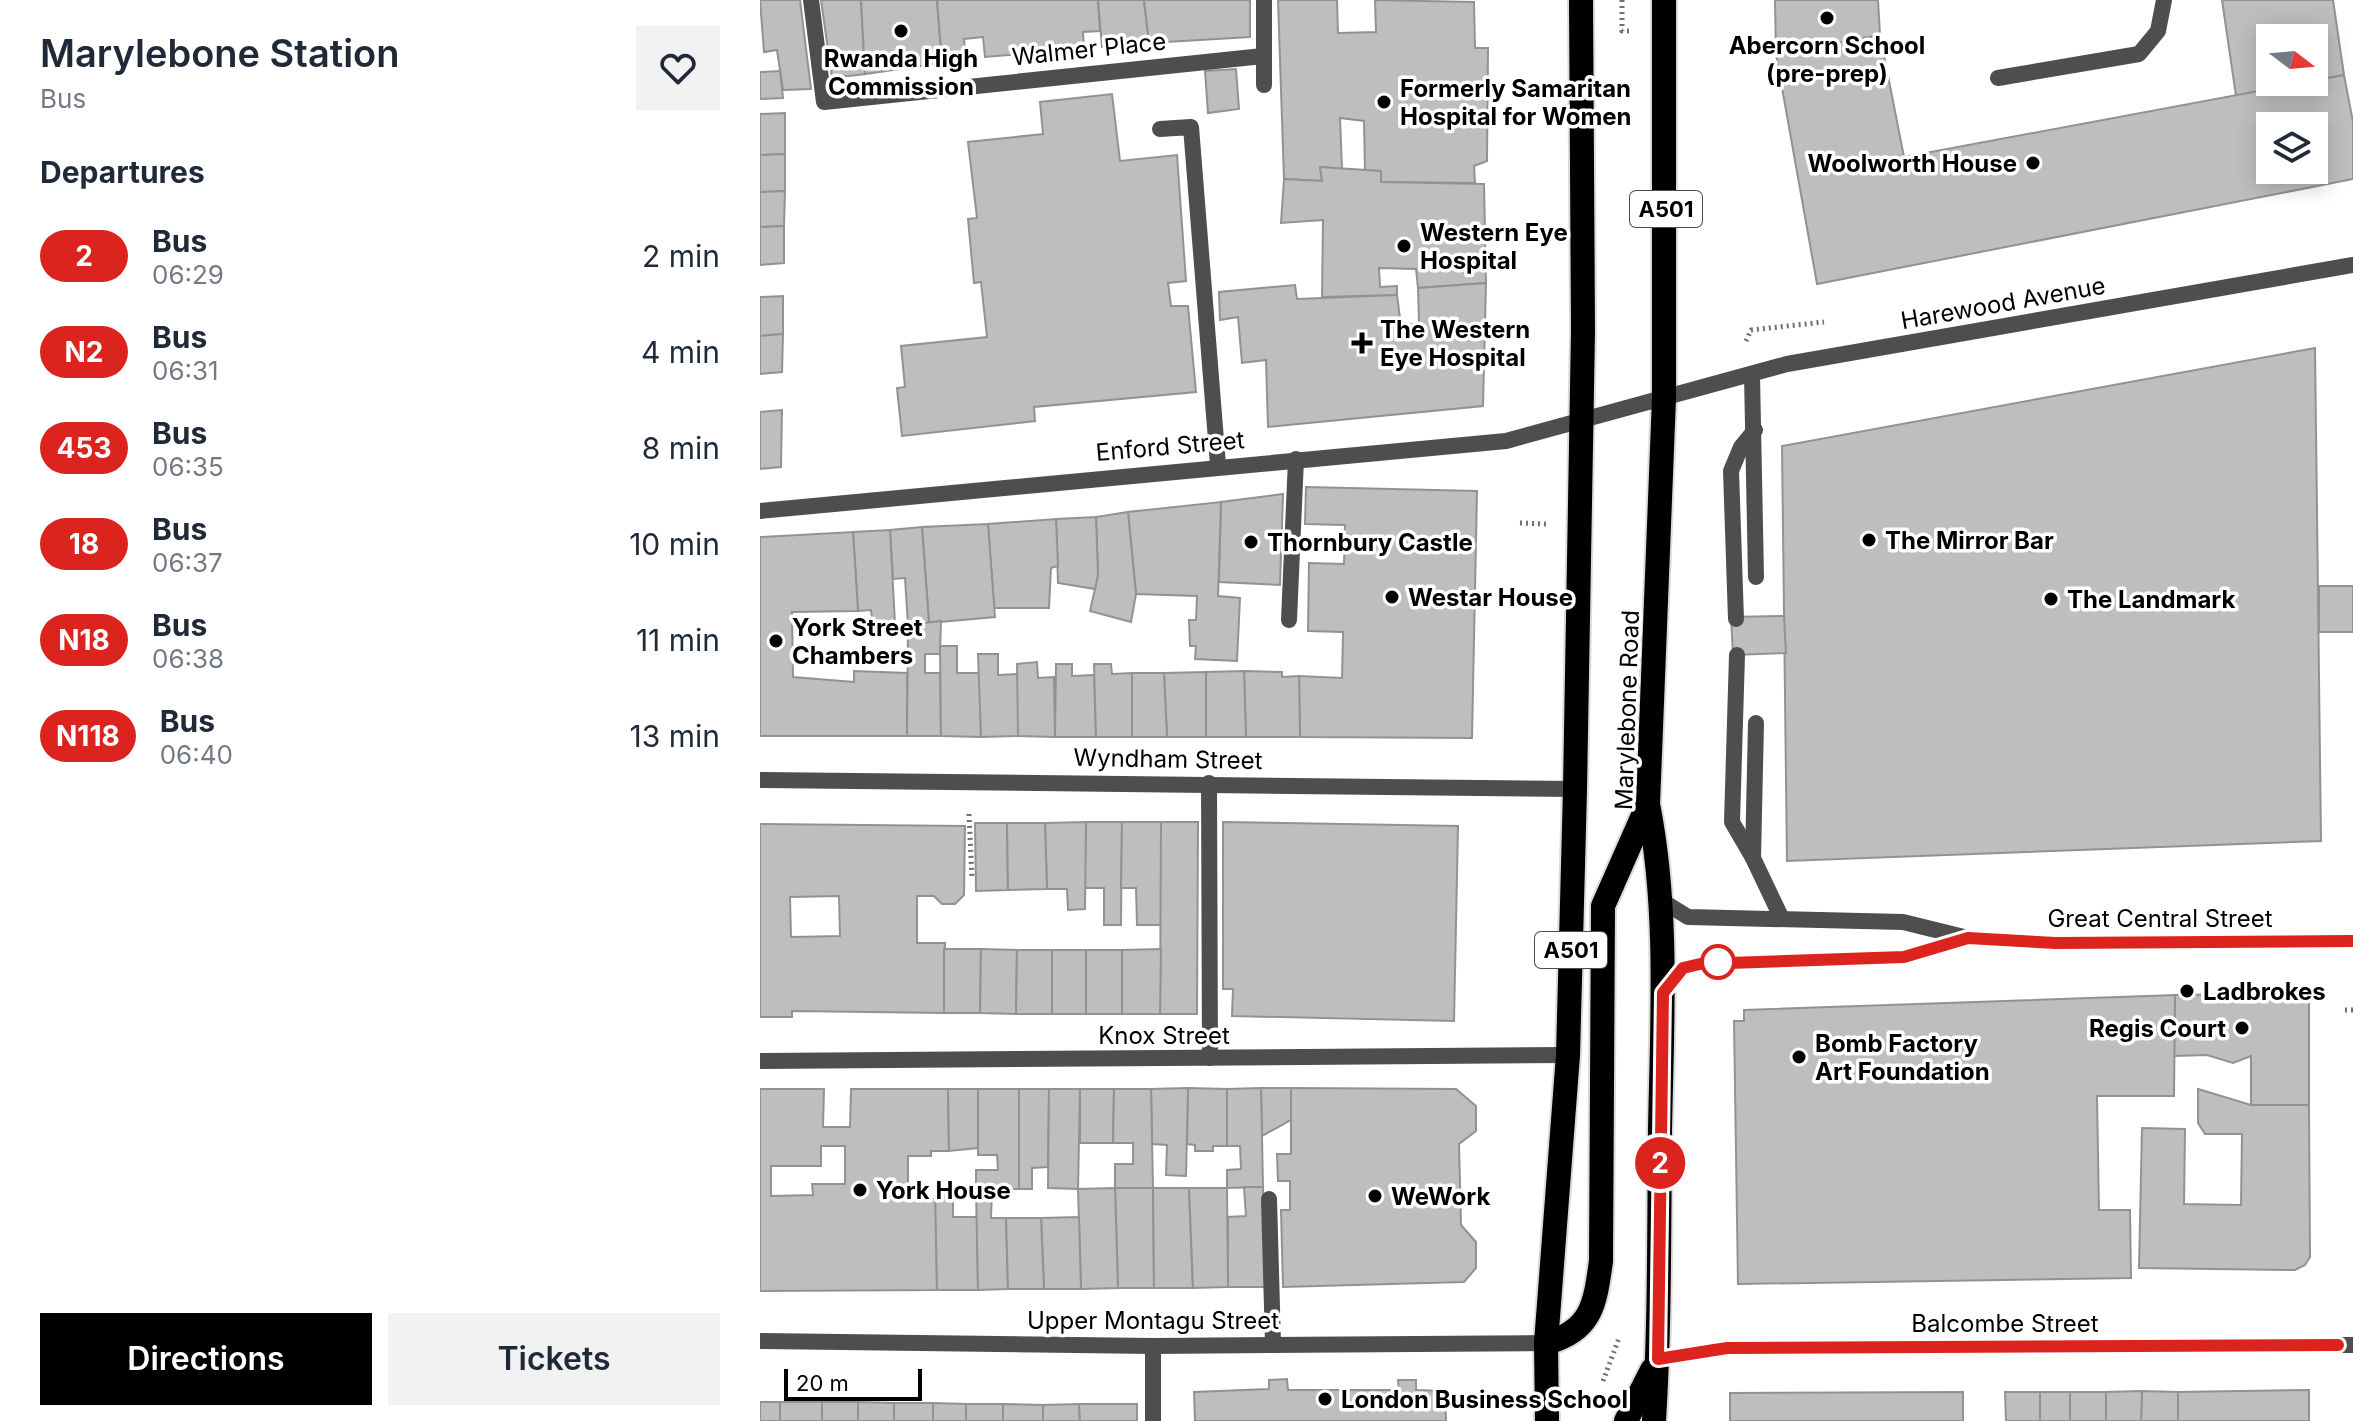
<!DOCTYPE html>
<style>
:root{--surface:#fff;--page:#f2f2f3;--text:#1f2937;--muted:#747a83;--accent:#000}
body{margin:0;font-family:Inter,sans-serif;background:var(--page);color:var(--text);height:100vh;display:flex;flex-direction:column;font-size:30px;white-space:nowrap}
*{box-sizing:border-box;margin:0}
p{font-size:26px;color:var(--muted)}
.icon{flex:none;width:44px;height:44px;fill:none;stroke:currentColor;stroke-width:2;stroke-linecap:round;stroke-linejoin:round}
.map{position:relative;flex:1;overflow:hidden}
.details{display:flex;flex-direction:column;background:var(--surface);width:760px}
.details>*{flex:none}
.badge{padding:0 16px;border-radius:26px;font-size:28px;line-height:52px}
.needle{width:52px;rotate:106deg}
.tools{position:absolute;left:1496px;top:24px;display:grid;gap:16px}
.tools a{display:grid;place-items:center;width:72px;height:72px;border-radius:0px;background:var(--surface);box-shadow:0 4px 20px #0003;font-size:40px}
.scale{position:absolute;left:24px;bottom:20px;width:138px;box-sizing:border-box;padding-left:8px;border:4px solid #000;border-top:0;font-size:22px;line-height:28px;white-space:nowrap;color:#000;-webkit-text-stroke:6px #fff;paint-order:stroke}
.map>.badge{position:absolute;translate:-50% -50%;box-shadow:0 0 0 4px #fff}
h2{padding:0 40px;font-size:30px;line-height:72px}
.round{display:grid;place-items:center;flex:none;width:84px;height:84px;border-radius:0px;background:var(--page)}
.headline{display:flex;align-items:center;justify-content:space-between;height:136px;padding:0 40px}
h1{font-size:38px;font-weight:600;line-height:60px}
.primary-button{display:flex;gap:16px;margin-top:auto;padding:16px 40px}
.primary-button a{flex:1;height:92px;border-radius:0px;background:var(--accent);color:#fff;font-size:32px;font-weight:600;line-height:92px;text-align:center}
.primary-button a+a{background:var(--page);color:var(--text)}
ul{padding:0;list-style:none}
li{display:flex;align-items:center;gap:24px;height:96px;padding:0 40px}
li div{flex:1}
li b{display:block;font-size:30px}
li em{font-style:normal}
li .badge{min-width:88px;font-weight:700;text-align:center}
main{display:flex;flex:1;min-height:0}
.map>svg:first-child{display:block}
.building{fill:#bebebe;stroke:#929292;stroke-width:2;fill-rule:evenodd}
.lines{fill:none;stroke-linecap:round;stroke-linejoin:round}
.highway-casing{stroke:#dbdbdb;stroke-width:28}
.path{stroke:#707070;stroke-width:5;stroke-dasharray:2 4;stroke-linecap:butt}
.lane{stroke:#4e4e4e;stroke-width:16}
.street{stroke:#4e4e4e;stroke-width:16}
.highway{stroke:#000;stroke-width:24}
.line-casing{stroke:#fff;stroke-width:18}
.line{stroke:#dc241f;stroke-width:12}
.poi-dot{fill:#000;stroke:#fff;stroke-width:3}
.stop-dot{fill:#fff;stroke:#dc241f;stroke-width:4}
.labels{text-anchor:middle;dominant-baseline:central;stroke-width:7;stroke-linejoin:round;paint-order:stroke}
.shield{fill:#fff;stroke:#4c4c4c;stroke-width:2}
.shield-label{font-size:22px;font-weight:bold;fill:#000}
.poi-label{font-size:24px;font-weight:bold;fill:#000;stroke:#fff;text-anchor:start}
.street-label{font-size:24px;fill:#000;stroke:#fff}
</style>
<main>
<section class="details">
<div class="headline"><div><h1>Marylebone Station</h1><p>Bus</p></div><a class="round"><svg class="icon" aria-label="heart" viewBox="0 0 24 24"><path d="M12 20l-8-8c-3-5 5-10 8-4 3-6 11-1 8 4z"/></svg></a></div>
<h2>Departures</h2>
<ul>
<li><span class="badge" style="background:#dc241f;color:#fff">2</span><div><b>Bus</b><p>06:29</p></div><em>2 min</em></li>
<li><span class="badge" style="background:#dc241f;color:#fff">N2</span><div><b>Bus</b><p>06:31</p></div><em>4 min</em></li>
<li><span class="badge" style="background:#dc241f;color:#fff">453</span><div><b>Bus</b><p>06:35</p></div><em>8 min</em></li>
<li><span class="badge" style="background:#dc241f;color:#fff">18</span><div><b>Bus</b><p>06:37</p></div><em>10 min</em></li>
<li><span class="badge" style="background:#dc241f;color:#fff">N18</span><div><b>Bus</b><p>06:38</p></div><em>11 min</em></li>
<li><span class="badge" style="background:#dc241f;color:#fff">N118</span><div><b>Bus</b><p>06:40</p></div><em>13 min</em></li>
</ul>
<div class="primary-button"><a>Directions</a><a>Tickets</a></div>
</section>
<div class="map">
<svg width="1593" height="1421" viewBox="0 0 1593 1421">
<rect width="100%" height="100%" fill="#fff"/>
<!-- building -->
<g class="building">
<polygon points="0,0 40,0 51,89 23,90 17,50 4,52"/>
<polygon points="61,0 101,0 105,74 72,78"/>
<polygon points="101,0 177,0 182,63 105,74"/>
<polygon points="177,0 338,0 340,31 323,32 324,49 225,57 223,37 204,39 206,61 182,63"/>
<polygon points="338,0 384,0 389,43 342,47"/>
<polygon points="384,0 490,0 490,37 389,43"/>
<polygon points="518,0 577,0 578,33 616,32 615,0 714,2 715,48 728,48 727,161 714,166 715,183 621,182 621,171 605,171 604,121 580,118 582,169 560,167 562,181 524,179"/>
<polygon points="1015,0 1118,0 1120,35 1016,54"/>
<polygon points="1462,0 1573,0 1584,75 1554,81 1554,38 1510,38 1510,82 1549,82 1476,96"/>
<path d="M1120 35 1144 157 1584 75 1593 122V179L1057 284 1016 54ZM1510 126H1554V170H1510Z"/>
<polygon points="476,69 479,109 448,113 445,71"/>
<polygon points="20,71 23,98 0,99 0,72"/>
<polygon points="352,94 360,161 417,155 426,281 408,283 411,306 428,306 436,392 274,407 275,421 142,436 137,388 145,387 141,346 227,337 221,282 214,283 208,219 217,218 208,142 283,134 280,102"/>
<polygon points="25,113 25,154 0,155 0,114"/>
<polygon points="25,154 25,191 0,192 0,155"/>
<polygon points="560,167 621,171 621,182 724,184 726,283 658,288 656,269 619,268 620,287 637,286 637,295 562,297 563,220 521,223 524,179 562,181"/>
<polygon points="25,191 24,226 0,227 0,192"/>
<polygon points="24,226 24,263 0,265 0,227"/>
<polygon points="726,283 723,406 508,427 506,360 482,363 478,317 460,320 459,292 535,285 537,299 637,295 641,326 659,323 658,288"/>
<polygon points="23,296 23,334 0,336 0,297"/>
<polygon points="23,334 22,372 0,374 0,336"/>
<polygon points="1555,348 1561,841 1027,861 1022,446"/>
<polygon points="22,410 21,467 0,469 0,412"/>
<polygon points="546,487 717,491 712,738 540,737 539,676 582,678 583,632 548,631 549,563 584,564 585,525 545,524"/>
<polygon points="523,494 520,585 459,582 461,502"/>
<polygon points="461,502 458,596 480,598 477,661 435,659 436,646 430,646 429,620 436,620 437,596 376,594 368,512"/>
<polygon points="368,512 376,594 371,622 330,611 338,575 336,517"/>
<polygon points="336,517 338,575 335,589 298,583 296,519"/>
<polygon points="296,519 298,566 291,568 289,608 234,608 228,524"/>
<polygon points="228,524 235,617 169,623 162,527"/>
<polygon points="162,527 169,623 148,625 145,578 133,579 130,530"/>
<polygon points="130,530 135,624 113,626 111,610 98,611 93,532"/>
<polygon points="93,532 98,611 32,612 33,677 94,682 94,671 147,673 147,736 0,736 0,537"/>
<rect x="1559" y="586" width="34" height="46"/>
<polygon points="1024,616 1026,653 973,655 971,617"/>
<polygon points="181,621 180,654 165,654 165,673 180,673 181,736 147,736 148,625"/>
<polygon points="180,646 197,646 197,673 220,673 221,737 181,736"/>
<polygon points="218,654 238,654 238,675 258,674 258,736 221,737"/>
<polygon points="277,662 278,678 294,677 295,737 258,736 257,664"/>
<polygon points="296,664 312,664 312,676 334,675 336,737 295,737"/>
<polygon points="334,664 351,664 352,674 372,673 372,737 336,737"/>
<polygon points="484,671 522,672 522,677 539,676 540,737 486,737"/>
<polygon points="484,671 486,737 446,737 446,672"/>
<polygon points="446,672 446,737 407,737 404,673"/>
<polygon points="372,673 404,673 407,737 372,737"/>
<polygon points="326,822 362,822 361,925 344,925 344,888 324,888"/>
<polygon points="326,822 325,909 308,910 307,889 287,889 285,823"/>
<polygon points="362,822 401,822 401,925 377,925 376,888 361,888"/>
<polygon points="401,822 438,822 437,1014 400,1014"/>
<polygon points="463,822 698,826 694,1021 472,1016 473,989 463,989"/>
<polygon points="215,823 247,823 248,890 216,891"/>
<polygon points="247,823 285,823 287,889 248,890"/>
<path d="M0 824 205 826 204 895 195 904H182L174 896H157V943H185L184 1013 32 1011V1017H0ZM79 896 80 936 31 937 30 897Z"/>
<polygon points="184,949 221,949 220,1013 184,1013"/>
<polygon points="221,949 257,950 256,1014 220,1013"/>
<polygon points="401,949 400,1014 362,1014 362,950"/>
<polygon points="257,950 292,950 292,1014 256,1014"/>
<rect x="292" y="950" width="34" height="64"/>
<rect x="326" y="950" width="36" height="64"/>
<polygon points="1543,993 1549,1001 1549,1105 1491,1105 1491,1056 1473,1063 1447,1055 1414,1056 1415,995"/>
<polygon points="1415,995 1414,1096 1337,1096 1339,1210 1370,1210 1371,1278 978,1284 974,1021 984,1021 984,1010"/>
<polygon points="428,1088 467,1089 467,1146 453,1146 453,1151 435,1151 435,1145 427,1144"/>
<polygon points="428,1088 426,1176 406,1175 407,1145 392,1144 391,1089"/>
<polygon points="501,1088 531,1088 531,1120 502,1136"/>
<polygon points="501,1088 503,1187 467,1188 467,1170 481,1169 480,1146 467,1146 467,1089"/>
<polygon points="531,1088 696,1089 716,1106 716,1131 699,1144 701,1225 716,1242 716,1268 704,1282 523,1287 521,1210 530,1210 530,1181 518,1181 517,1154 531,1154"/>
<path d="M0 1089H64L63 1127H90L91 1089H188L189 1151H171V1156H148V1200L176 1199 177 1290 0 1291ZM61 1146H85V1184H52L53 1195 11 1196V1166H61Z"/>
<polygon points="188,1089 218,1089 218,1148 189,1151"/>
<polygon points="218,1089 259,1089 259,1189 216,1190 216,1170 238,1170 237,1155 218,1155"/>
<polygon points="259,1089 289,1089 288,1167 272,1168 272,1189 259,1189"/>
<polygon points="289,1089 320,1089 318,1189 288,1188"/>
<polygon points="320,1089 354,1089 353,1143 320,1143"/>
<polygon points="354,1089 391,1089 393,1188 355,1188 355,1164 373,1164 373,1143 353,1143"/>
<polygon points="1438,1089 1491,1105 1549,1105 1550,1257 1545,1265 1535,1270 1379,1268 1382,1128 1425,1129 1424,1204 1481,1205 1482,1134 1445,1134 1438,1123"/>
<polygon points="484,1187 503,1187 505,1287 468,1287 468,1217 486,1216"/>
<polygon points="355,1188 393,1188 394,1288 358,1288"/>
<polygon points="355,1188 358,1288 321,1289 318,1189"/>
<polygon points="393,1188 429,1188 433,1288 394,1288"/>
<polygon points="429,1188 467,1188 468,1287 433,1288"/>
<polygon points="175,1190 193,1190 193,1217 217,1217 218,1290 177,1290"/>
<polygon points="216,1190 232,1190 231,1218 246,1218 248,1289 218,1290"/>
<polygon points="319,1217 321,1289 284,1289 281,1218"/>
<polygon points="246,1218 281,1218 284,1289 248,1289"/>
<polygon points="527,1379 528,1390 639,1390 638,1380 656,1380 656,1390 685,1391 686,1421 435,1421 434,1392 509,1389 509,1380"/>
<polygon points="1549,1390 1549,1421 1418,1421 1418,1392"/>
<polygon points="1382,1391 1418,1392 1418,1421 1381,1421"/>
<polygon points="1382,1391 1381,1421 1346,1421 1346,1392"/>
<polygon points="1203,1392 1203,1421 970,1421 970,1393"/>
<polygon points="1245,1392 1280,1392 1280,1421 1246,1421"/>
<rect x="1280" y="1392" width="30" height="29"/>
<rect x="1310" y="1392" width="36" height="29"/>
<rect x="0" y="1402" width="20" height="19"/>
<rect x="20" y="1402" width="42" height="19"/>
<rect x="62" y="1402" width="36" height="19"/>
<polygon points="98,1402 134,1403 134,1421 98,1421"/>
<rect x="134" y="1403" width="39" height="18"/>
<polygon points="173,1403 206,1404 206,1421 173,1421"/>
<rect x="206" y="1404" width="37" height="17"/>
<polygon points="243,1404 283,1405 283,1421 243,1421"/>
<polygon points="319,1404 320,1421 283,1421 283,1405"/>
<polygon points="319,1404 377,1404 377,1421 320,1421"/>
</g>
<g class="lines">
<defs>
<g id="highway">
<path d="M786 1343C832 1331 835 1304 841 1261L843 906 888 804"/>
<polyline points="787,1421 786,1343 808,1055 815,789 823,331 821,0"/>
<polyline points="866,1421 892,1370"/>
<path d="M894 1421C900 1324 899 1227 900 1130 902 1022 909 910 888 804L904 398V0"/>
</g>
</defs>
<!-- highway casing -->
<use href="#highway" class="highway-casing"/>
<!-- path -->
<g class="path">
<polyline points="862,0 862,31 870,31"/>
<polyline points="986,341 991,330 1064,322"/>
<polyline points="760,523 787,524"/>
<polyline points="209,814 212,879"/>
<polyline points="1585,1010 1593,1010"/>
<polyline points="843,1381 859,1338"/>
</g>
<!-- lane -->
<g class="lane">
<polyline points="1238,78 1379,54 1398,31 1404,0"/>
<polyline points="400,129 431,127 458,465"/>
<polyline points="992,375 996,577"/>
<polyline points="976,619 971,471 981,447 995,430"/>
<polyline points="529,620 536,459"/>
<polyline points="977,655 972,822 993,858"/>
<polyline points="996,723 993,858 1022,919"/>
<polyline points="449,783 450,1058"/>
<polyline points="509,1199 513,1344"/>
</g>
<!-- street -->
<g class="street">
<polyline points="51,0 64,102 503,56"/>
<polyline points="504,85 504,0"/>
<polyline points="0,511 746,441 1027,364 1593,265"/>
<polyline points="0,780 815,789"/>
<polyline points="899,899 928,917 1143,922 1208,938 1296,943 1593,941"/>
<polyline points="903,993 923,968 940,964 1144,957 1208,938"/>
<polyline points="0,1061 808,1055"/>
<polyline points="0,1341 393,1346 786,1343"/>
<polyline points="393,1346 393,1421"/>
<polyline points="898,1359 967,1348 1593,1345"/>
</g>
<!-- highway -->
<use href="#highway" class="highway"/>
</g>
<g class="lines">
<defs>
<polyline id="line" points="1578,1345 967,1348 898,1359 903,993 923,968 940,964 1144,957 1208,938 1296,943 1593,941"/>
</defs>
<!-- line casing -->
<use href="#line" class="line-casing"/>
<!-- line -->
<use href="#line" class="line"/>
</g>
<!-- markers -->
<g class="poi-dot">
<circle cx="1067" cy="18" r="8"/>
<circle cx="141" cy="31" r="8"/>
<circle cx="624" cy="102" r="8"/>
<circle cx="1273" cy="163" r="8"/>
<circle cx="644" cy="246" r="8"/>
<path d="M598 331h8v8h8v8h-8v8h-8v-8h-8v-8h8z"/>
<circle cx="1109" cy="540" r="8"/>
<circle cx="491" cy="542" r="8"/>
<circle cx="632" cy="597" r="8"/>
<circle cx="1291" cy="599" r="8"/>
<circle cx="16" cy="641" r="8"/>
<circle cx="1427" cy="991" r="8"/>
<circle cx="1482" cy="1028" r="8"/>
<circle cx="1039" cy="1057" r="8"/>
<circle cx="100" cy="1190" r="8"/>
<circle cx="615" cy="1196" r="8"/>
<circle cx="565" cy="1399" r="8"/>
</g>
<circle class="stop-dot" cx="958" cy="962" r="16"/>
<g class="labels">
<!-- shield labels -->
<g class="shield">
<rect x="870" y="191" width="72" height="36" rx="6"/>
<rect x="775" y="932" width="72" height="36" rx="6"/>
</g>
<g class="shield-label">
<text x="906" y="209">A501</text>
<text x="811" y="950">A501</text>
</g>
<!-- poi labels -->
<g class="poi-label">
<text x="1067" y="45" text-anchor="middle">Abercorn School<tspan x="1067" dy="28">(pre-prep)</tspan></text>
<text x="141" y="58" text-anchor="middle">Rwanda High<tspan x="141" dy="28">Commission</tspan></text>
<text x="640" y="88">Formerly Samaritan<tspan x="640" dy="28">Hospital for Women</tspan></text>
<text x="1257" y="163" text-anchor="end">Woolworth House</text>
<text x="660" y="232">Western Eye<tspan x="660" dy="28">Hospital</tspan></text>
<text x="620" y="329">The Western<tspan x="620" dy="28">Eye Hospital</tspan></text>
<text x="1125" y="540">The Mirror Bar</text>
<text x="507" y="542">Thornbury Castle</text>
<text x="648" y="597">Westar House</text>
<text x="1307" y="599">The Landmark</text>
<text x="32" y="627">York Street<tspan x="32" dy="28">Chambers</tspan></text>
<text x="1443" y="991">Ladbrokes</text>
<text x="1466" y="1028" text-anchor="end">Regis Court</text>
<text x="1055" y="1043">Bomb Factory<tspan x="1055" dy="28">Art Foundation</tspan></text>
<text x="116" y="1190">York House</text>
<text x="631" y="1196">WeWork</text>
<text x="581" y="1399">London Business School</text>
</g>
<!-- street labels -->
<g class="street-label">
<text transform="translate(329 49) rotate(-6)">Walmer Place</text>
<text transform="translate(1243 303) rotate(-10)">Harewood Avenue</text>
<text transform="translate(410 446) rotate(-5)">Enford Street</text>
<text transform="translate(867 710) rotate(-88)">Marylebone Road</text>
<text transform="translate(408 759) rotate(1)">Wyndham Street</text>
<text x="1400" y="918">Great Central Street</text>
<text x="404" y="1035">Knox Street</text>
<text x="393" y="1320">Upper Montagu Street</text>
<text x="1245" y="1323">Balcombe Street</text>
</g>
</g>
</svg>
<div class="tools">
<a><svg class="needle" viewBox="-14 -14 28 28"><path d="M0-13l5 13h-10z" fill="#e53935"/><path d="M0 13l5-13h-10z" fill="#747a83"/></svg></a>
<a><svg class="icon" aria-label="layers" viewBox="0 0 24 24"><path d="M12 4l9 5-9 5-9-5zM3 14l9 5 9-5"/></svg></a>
</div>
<div class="scale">20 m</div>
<b class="badge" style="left:900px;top:1163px;background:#dc241f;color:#fff">2</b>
</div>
</main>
